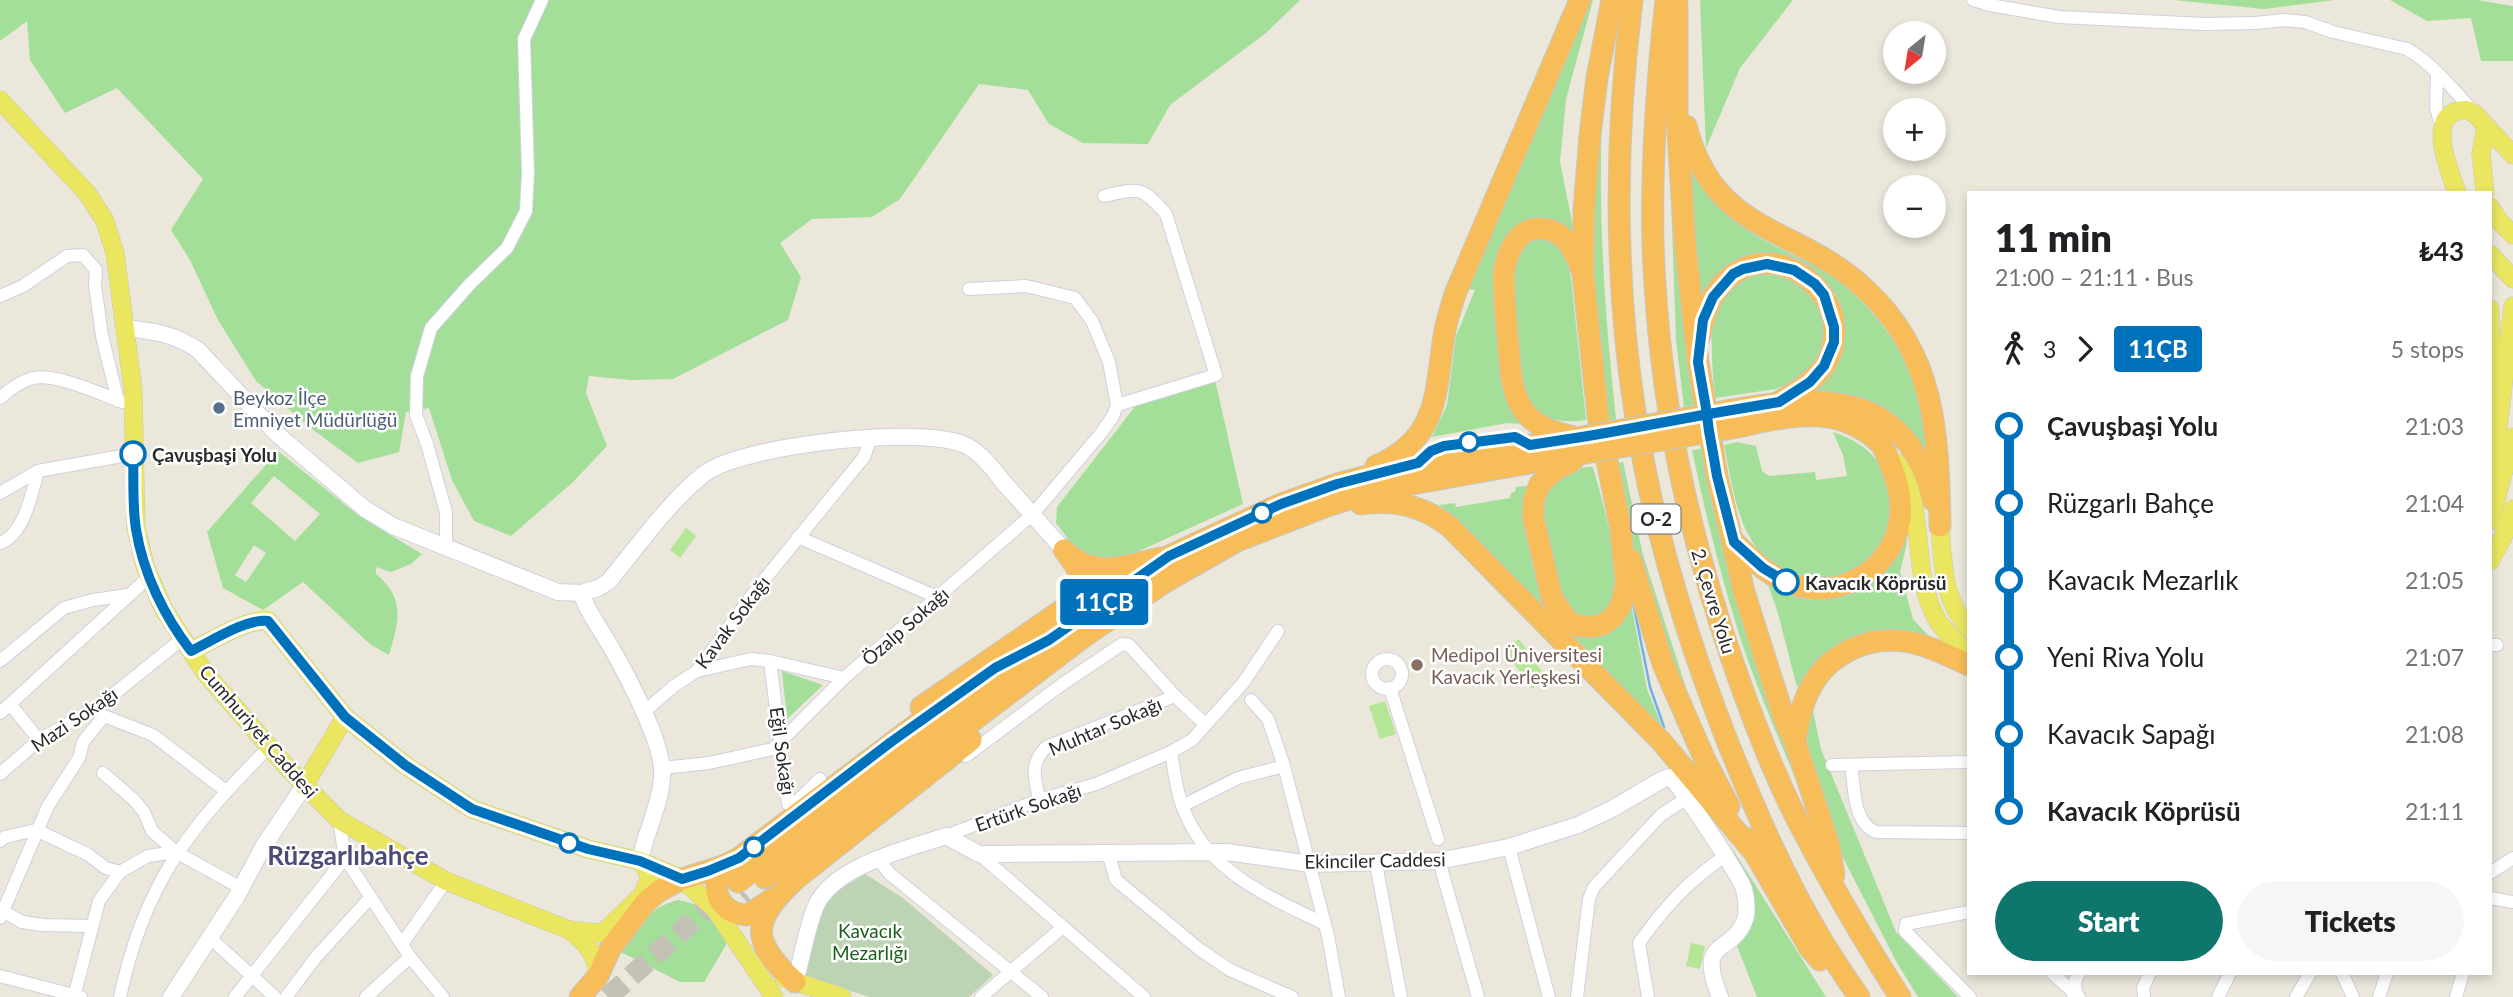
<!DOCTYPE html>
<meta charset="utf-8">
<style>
:root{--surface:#fff;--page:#f6f6f6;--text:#202124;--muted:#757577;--accent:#0f766e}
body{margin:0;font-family:Lato,sans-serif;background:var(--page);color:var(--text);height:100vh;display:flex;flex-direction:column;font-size:26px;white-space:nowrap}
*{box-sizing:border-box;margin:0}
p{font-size:23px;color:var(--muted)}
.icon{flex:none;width:38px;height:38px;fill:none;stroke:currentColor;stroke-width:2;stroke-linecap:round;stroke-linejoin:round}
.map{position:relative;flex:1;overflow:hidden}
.sheet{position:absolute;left:1967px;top:191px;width:525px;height:784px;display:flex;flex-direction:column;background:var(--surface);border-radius:0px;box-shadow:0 4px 10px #0003}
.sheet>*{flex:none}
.badge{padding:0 14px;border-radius:5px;font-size:24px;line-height:46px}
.needle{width:46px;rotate:210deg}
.controls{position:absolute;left:1883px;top:21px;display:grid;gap:14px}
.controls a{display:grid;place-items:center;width:63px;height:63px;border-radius:50%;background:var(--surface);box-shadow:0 4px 10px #0003;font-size:35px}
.map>.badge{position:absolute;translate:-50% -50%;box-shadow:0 0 0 4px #fff}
.legs{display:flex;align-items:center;gap:10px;height:77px;padding:0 28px;font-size:23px}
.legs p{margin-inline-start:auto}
.headline{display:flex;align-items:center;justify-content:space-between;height:119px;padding:0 28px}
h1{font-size:38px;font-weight:800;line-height:52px}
.primary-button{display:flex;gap:14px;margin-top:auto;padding:14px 28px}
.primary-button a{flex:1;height:80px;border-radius:42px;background:var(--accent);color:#fff;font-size:28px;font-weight:800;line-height:80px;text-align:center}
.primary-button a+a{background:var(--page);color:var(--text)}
ul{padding:0 28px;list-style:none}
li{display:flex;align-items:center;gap:24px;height:77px;font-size:26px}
li i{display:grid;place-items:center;width:10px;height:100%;margin:0 9px;background:currentColor}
li i::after{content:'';width:18px;height:18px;margin:-9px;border:5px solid;border-radius:50%;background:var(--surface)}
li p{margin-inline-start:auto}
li:first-child i{background:linear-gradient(#0000 50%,currentColor 0)}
li:last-child i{background:linear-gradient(currentColor 50%,#0000 0)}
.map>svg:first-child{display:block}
.green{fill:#a3df99;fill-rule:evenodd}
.cemetery{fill:#bcd4b3}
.pitch{fill:#b4e695}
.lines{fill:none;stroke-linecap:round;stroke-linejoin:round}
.stream{stroke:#71b1e9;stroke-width:2.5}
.highway-tunnel{stroke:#c4c1b7;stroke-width:21;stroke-dasharray:21 10;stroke-linecap:butt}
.street-casing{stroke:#d0d0e1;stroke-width:14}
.secondary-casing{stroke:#d0d0e1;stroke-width:18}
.primary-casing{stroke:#c7c7c7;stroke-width:19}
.highway-casing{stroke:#c7c7c7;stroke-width:23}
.street{stroke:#fff;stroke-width:12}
.secondary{stroke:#fff;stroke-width:16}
.primary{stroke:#eae660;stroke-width:18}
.highway{stroke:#f7bd59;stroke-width:21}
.highway-bridge-casing{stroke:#c7c7c7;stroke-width:23;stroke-linecap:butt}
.highway-bridge{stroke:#f7bd59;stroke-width:21}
.line-1-casing{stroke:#fff;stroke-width:16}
.line-1{stroke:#0072bc;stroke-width:10}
.service-dot{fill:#5c6f8a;stroke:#fff;stroke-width:2.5}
.stop-1-dot{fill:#fff;stroke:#0072bc;stroke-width:3.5}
.education-dot{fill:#8d6e63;stroke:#fff;stroke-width:2.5}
.labels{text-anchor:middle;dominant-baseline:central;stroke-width:5;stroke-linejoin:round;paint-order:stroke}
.shield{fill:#fff;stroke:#696969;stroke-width:2}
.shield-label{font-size:18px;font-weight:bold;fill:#292929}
.service-label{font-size:19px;fill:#4e5e75;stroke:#fff;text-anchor:start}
.stop-label{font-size:19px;font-weight:bold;fill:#292929;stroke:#fff;text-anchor:start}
.street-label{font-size:19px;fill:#292929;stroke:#fff}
.education-label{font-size:19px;fill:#785e54;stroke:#fff;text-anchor:start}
.park-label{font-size:19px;fill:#1d621c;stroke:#fff}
.district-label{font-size:26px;font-weight:bold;fill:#4c4b77;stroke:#fff}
</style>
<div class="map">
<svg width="2513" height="997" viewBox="0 0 2513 997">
<rect width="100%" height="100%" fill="#ebe7db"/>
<!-- green -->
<g class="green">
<polygon points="0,0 1300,0 1266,33 1170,105 1148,144 1083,143 1049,124 1028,90 979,84 900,199 872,217 812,219 780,243 801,277 788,320 673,379 631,380 589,376 586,393 607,446 573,482 511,536 474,521 452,480 429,408 406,412 399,452 358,463 312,429 256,381 218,320 190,260 171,230 203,179 117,88 65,113 30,60 27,21 0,41"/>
<polygon points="1587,0 1593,0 1566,99 1560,162 1574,232 1563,225 1507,236 1499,248 1495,277 1499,362 1510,408 1522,424 1507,423 1432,437 1447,405 1456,336 1475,290 1468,289"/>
<polygon points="1700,0 1793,0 1740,68 1706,148"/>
<polygon points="2173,0 2334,0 2264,9"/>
<polygon points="2390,0 2477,0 2513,6 2513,61 2481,61 2471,18 2427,21"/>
<path d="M1602 118C1598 220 1605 318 1616 419L1606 421 1593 278 1592 231Z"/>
<polygon points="1669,141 1676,189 1694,405 1684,407 1676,340"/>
<path d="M1692 169C1705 185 1717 205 1732 218 1760 243 1794 253 1825 272 1872 302 1909 353 1922 408 1926 426 1928 444 1930 461 1901 415 1871 392 1814 391 1820 377 1844 331 1844 320 1842 290 1814 268 1789 258L1700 299 1690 170Z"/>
<path d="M1539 237C1562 241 1566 256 1571 277L1586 420C1563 424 1538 420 1525 397 1520 388 1510 286 1512 274 1513 264 1520 253 1524 244Z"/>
<path d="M1774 273 1793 279 1813 295 1826 328 1823 351 1800 379 1776 389 1715 398C1711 344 1699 278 1774 273Z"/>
<polygon points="1215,380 1243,504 1119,560 1093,560 1069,540 1056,523 1057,507 1137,404"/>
<path d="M1833 432C1884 448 1904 491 1883 541 1878 553 1868 567 1855 573 1847 577 1833 576 1824 578 1818 579 1808 582 1803 581 1789 578 1764 558 1756 547 1735 518 1731 478 1724 445L1737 442 1756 446 1762 471 1769 476 1815 472 1816 480 1847 476 1843 455Z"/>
<path d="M1701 449 1713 497 1800 790C1779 738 1756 687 1739 634 1720 573 1705 512 1692 450Z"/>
<path d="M278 451 359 516 422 554 411 564 391 572 376 567V574C406 599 399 621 389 655L371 645 303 582 263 610 223 588 207 532ZM274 476 320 514 295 541 251 503ZM254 545 266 553 246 582 235 575Z"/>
<polygon points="1623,462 1643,555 1701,734 1683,702 1636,556 1614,464"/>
<path d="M1586 467H1593C1601 496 1629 587 1608 610 1605 614 1598 616 1594 619 1582 617 1574 615 1566 605 1555 591 1538 514 1544 499 1550 481 1569 472 1586 467Z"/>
<path d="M1527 486C1521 526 1532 567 1544 606L1454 517 1439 505 1455 503 1456 507 1510 498 1511 493 1515 492 1516 487Z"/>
<path d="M1905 528 1907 543 1900 572 1913 619 1935 643C1924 639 1911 633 1899 631 1859 625 1818 650 1801 685L1797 687 1777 610 1767 582C1775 586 1783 592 1791 595 1827 609 1866 592 1888 563 1896 553 1900 539 1905 528Z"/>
<polygon points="1631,603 1647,689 1661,724 1660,725 1570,633"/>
<polygon points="782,671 823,685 787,719"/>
<polygon points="1811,701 1821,749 1896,932 1958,997 1918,997 1896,961 1834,840 1814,780 1807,740"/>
<polygon points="1730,845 1826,997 1757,997 1737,946 1745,932 1750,886"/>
<path d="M679 900 694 904 708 913 725 936 726 945 704 982H680L619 951C638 928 649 906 679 900Z"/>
</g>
<!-- cemetery -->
<polygon class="cemetery" points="865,874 903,898 993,975 969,997 870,997 802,976 823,908 837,891"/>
<!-- pitch -->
<g class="pitch">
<polygon points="686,528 696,536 680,558 670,550"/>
<polygon points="1519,639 1547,679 1532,689 1504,649"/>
<polygon points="1385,701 1396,734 1380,739 1369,706"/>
<polygon points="1691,943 1705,946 1700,969 1686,966"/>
</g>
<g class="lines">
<!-- stream -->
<polyline class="stream" points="1633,602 1650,687 1664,727 1661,729"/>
<!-- highway-tunnel -->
<g class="highway-tunnel">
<polyline points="718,916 745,893"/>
<polyline points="608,997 725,892"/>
</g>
<defs>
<g id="street">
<path d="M1973 0 1990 5 2059 17 2205 24 2255 23 2284 20 2305 22 2333 32 2407 49C2434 65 2455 91 2475 114"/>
<polyline points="2437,73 2436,108 2442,128"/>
<path d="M1104 196C1139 188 1142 186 1166 214L1216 375 1117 405"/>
<polyline points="0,296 23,286 67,256 83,255 96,270 95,285 102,336 118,401"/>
<path d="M0 398C9 390 21 381 33 378 56 373 100 394 123 402"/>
<polyline points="0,493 38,471 133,454"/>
<polyline points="798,537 937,597"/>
<path d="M0 543C24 535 32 493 38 471"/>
<polyline points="446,548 446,512 427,444 416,415 417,376 431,328 470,284 507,248 526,211 528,172 524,39 542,0"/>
<polyline points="2490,645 2497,645"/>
<circle cx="1387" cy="674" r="15"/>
<polyline points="0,661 64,608 93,600 128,595"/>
<polyline points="770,661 788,804 797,801 820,779"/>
<polyline points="697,671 751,659 770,661 844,678"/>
<polyline points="1390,688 1438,839"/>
<polyline points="1251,700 1268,719 1284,766 1328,936 1339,997"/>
<polyline points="11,705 39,740"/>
<polyline points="644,712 674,686 697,671 755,591 864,457 871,438"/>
<polyline points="0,713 149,577"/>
<path d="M1171 752C1174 769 1176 789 1182 805 1205 871 1267 896 1325 924"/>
<polyline points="966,756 1061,685 1122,644 1129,645 1175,696 1204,723"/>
<polyline points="1832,765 1969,762"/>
<path d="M1851 765C1855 787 1852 822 1876 832L1969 833"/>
<polyline points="662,768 709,763 773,749 844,678 1033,514 1102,432 1113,416 1117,405 1109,362 1092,321 1075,298 1026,286 969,289"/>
<polyline points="103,773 134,800 144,812 152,831 176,852 241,888"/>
<polyline points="0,774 39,740 99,706 182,639"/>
<path d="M1039 800C1035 776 1029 766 1046 747L1175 696"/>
<polyline points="1182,806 1238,778 1284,766"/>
<polyline points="339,820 345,858 410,957 443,997"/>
<polyline points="36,830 87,854 106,868 120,872"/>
<polyline points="946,836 1039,800 1096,784 1171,752 1192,740 1243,683 1278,631"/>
<polyline points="0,841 5,837 36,830"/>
<polyline points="1509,847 1549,997"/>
<polyline points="1108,852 1116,880 1199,949 1230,970 1292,997"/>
<polyline points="979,854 1144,997"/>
<polyline points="878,859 890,874 1042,997"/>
<polyline points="1439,861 1478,997"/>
<polyline points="1376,864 1401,997"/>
<polyline points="2490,873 2513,858"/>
<polyline points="2490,898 2513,902"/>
<polyline points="3,911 22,922 43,925 91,926"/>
<polyline points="1969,912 1906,924 1905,931 1970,997"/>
<polyline points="0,918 48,806 79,758 83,742 104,716 153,735 226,791"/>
<polyline points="209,937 275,997"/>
<polyline points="402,944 446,881"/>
<polyline points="2052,973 2079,997"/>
<polyline points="2342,973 2353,997"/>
<polyline points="0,976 81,997"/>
<polyline points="74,997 99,901 120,872 148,856 176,852"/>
<path d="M120 997C144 883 189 828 269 747"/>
<polyline points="235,997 345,858"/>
<polyline points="286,997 316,957 370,898"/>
<polyline points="366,997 410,957"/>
<polyline points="981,997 1063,927"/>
<polyline points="1577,997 1589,899 1594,887 1661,815 1687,798"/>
<path d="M1648 997 1639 943C1665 907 1688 881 1725 856"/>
<polyline points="2073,997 2076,994 2075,981 2079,973"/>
<polyline points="2144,997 2143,988 2150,973"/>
<polyline points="2218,997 2230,973"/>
<polyline points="2296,997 2310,973"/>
<polyline points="2379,997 2387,973"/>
<polyline points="2456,997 2463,973"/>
</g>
<g id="secondary">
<path d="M125 328C153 331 175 334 198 350L277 434 365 509 393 526 558 592 582 593 598 588 608 582C635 550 674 495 707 472 746 445 926 424 967 446 982 454 993 469 1004 483 1024 505 1044 528 1064 550"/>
<path d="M582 593C585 607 591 614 598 626 618 657 666 744 662 778 660 807 645 833 640 861"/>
<path d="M795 982C802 958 806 931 815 908 831 866 908 849 946 836L979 854 1227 852 1310 864 1439 861 1509 847 1578 825 1612 809 1663 779 1670 777C1680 785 1740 876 1744 889 1746 897 1747 908 1746 916 1735 957 1694 934 1720 997"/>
<polyline points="171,997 237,896 263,847 304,786"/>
</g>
<g id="primary">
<polyline points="0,100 87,193 105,221 115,253 133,390 136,528 145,566 164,610 206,674 285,765 339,820 446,881 569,930 598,933 606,930 642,895 649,880 648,872 640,861"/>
<path d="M2457 192C2449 171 2423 109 2467 110L2475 114 2513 155"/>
<polyline points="2485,192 2481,154 2486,127"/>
<polyline points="2490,207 2500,222 2513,235"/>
<polyline points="2490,254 2513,279"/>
<polyline points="2490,309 2491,404"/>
<path d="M1897 463C1928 509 1909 573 1938 621 1946 634 1958 643 1969 653"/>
<polyline points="2490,490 2513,306"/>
<polyline points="2490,521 2513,437"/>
<path d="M1940 526C1943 563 1942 599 1969 628"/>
<polyline points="2490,561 2503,537 2513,509"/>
<path d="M191 651C210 642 247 618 268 621L345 717 405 765 472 809 588 849 640 861 682 879 715 909 774 997"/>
<polyline points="304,786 345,717"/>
<path d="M572 932C588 945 596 955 598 976"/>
<polyline points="784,978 842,997"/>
</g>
<g id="highway">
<path d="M1632 0C1615 136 1614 277 1635 412 1652 526 1686 636 1728 743 1755 810 1784 877 1821 939 1833 959 1846 978 1859 997"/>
<path d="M1666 0C1657 81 1651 162 1653 243 1658 396 1687 533 1738 677 1758 733 1780 790 1809 842 1837 895 1868 947 1900 997"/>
<polyline points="1677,4 1677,118 1685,243 1698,362 1717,476 1744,592 1785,721 1795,742 1829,845 1834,875"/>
<path d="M1686 126C1715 237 1796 224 1865 289 1937 355 1938 436 1940 526"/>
<path d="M1700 336C1704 312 1712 291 1732 275 1771 246 1823 276 1833 318 1836 335 1834 351 1825 365 1814 382 1796 391 1779 402"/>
<path d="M1726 411C1818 395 1906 387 1933 500"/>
<path d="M1727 429C1759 423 1795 412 1828 417 1845 419 1867 430 1880 443 1885 448 1888 459 1891 466 1898 483 1902 500 1900 518 1893 573 1833 604 1784 581 1764 572 1749 556 1734 542"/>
<path d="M1571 436C1514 425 1512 393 1508 343 1506 319 1503 295 1504 271 1508 250 1518 225 1545 229 1554 230 1563 236 1568 243 1574 250 1577 259 1581 268"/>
<polyline points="1573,461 1556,469 1540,484 1534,499 1533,517 1552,598 1567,620 1578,626 1592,627 1604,624 1613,617 1621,605 1626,583 1620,525 1598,416 1583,274 1584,210 1590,135 1597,78 1612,0"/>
<path d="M1376 466C1439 439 1435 394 1444 336 1446 322 1451 308 1455 294L1580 0"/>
<path d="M1361 504C1394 499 1424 506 1450 527L1661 741 1752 850"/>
<path d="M1068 554C1097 579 1127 565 1160 558"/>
<polyline points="1631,560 1663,664 1705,760 1729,806"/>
<path d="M921 707 1068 606C1088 582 1082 573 1064 550"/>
<path d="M1795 742C1798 726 1800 710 1807 695 1825 653 1870 633 1914 643 1932 647 1951 657 1969 665"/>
<polyline points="1746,838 1809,947 1820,960"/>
<path d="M723 866C709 889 719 914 748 915L772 899"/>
<polyline points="765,878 1086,635 1165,582 1237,541 1327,506 1378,490 1591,452"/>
<polyline points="738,882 1049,640 1169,556 1281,504 1337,484 1418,463 1588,436"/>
<path d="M795 982C749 940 751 920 797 878L971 740"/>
<polyline points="580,997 598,976 610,949 646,902 659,891 682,879 723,866 739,858 941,706"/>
</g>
</defs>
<!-- street casing -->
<use href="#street" class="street-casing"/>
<!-- secondary casing -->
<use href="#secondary" class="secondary-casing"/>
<!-- primary casing -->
<use href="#primary" class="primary-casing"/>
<!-- highway casing -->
<use href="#highway" class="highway-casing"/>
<!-- street -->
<use href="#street" class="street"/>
<!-- secondary -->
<use href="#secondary" class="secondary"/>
<!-- primary -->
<use href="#primary" class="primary"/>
<!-- highway -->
<use href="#highway" class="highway"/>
<defs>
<g id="highway-bridge">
<polyline points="1588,436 1726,411"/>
<polyline points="1591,452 1727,429"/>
</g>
</defs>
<!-- highway-bridge casing -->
<use href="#highway-bridge" class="highway-bridge-casing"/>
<!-- highway-bridge -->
<use href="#highway-bridge" class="highway-bridge"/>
</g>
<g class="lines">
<defs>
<path id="line-1" d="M133 454C134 478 132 505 136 529 143 573 164 616 191 651 210 642 247 618 268 621L345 717 405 765 472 809 588 849 640 861 682 879 708 871 739 858 891 742 995 668 1049 640 1169 556 1281 504 1337 484 1418 463 1431 451 1444 446 1515 437 1530 445 1588 436 1611 432 1703 415 1726 411 1779 402 1810 382 1824 366 1834 342V327L1824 295 1815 284 1794 270 1767 264 1743 269 1733 274 1713 297 1703 320 1698 362 1706 408 1709 431 1713 453 1717 476 1734 542 1763 568 1786 582"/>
</defs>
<!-- line-1 casing -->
<use href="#line-1" class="line-1-casing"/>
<!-- line-1 -->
<use href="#line-1" class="line-1"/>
</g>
<!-- markers -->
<circle class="service-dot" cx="219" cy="408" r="7"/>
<g class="stop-1-dot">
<circle cx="1469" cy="442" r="9"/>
<circle cx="133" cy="454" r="12"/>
<circle cx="1262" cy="513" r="9"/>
<circle cx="1786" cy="582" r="12"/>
<circle cx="569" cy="843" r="9"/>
<circle cx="754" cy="847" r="9"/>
</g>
<circle class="education-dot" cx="1417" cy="665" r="7"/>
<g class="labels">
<!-- shield labels -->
<rect class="shield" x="1631.5" y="504.5" width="49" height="29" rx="5"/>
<g class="shield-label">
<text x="1656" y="519">O-2</text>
</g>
<!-- service labels -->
<g class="service-label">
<text x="233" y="397">Beykoz İlçe<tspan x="233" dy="22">Emniyet Müdürlüğü</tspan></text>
</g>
<!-- stop labels -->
<g class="stop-label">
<text x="152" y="454">Çavuşbaşi Yolu</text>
<text x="1805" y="582">Kavacık Köprüsü</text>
</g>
<!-- street labels -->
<g class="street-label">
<text transform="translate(1714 601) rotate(73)">2. Çevre Yolu</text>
<text transform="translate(732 622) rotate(-53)">Kavak Sokağı</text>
<text transform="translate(905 626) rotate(-41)">Özalp Sokağı</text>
<text transform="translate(74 719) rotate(-34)">Mazi Sokağı</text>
<text transform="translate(1105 726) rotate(-23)">Muhtar Sokağı</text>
<text transform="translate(259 731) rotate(49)">Cumhuriyet Caddesi</text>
<text transform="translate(783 751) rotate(82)">Eğil Sokağı</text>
<text transform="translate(1028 807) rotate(-19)">Ertürk Sokağı</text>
<text transform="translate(1375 860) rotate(-1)">Ekinciler Caddesi</text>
</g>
<!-- education labels -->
<g class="education-label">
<text x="1431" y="654">Medipol Üniversitesi<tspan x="1431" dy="22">Kavacık Yerleşkesi</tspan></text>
</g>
<!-- park labels -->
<g class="park-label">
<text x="870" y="930">Kavacık<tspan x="870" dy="22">Mezarlığı</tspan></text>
</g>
<!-- district labels -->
<g class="district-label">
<text x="348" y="855">Rüzgarlıbahçe</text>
</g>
</g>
</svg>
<div class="controls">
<a><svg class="needle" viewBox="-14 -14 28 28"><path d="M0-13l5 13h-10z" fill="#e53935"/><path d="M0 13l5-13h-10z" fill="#757577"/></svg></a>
<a>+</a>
<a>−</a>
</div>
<b class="badge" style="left:1104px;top:602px;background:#0072bc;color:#fff">11ÇB</b>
<section class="sheet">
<div class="headline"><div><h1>11 min</h1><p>21:00 – 21:11 · Bus</p></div><b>₺43</b></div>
<div class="legs"><svg class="icon" aria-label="walk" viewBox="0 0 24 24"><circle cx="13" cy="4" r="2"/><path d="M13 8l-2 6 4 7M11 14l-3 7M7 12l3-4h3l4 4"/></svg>3<svg class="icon" aria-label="forward" viewBox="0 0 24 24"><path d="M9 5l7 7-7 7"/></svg><b class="badge" style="background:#0072bc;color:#fff">11ÇB</b><p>5 stops</p></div>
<ul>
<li><i style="color:#0072bc"></i><b>Çavuşbaşi Yolu</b><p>21:03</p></li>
<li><i style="color:#0072bc"></i><span>Rüzgarlı Bahçe</span><p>21:04</p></li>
<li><i style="color:#0072bc"></i><span>Kavacık Mezarlık</span><p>21:05</p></li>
<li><i style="color:#0072bc"></i><span>Yeni Riva Yolu</span><p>21:07</p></li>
<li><i style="color:#0072bc"></i><span>Kavacık Sapağı</span><p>21:08</p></li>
<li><i style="color:#0072bc"></i><b>Kavacık Köprüsü</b><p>21:11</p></li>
</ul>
<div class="primary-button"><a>Start</a><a>Tickets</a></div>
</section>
</div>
